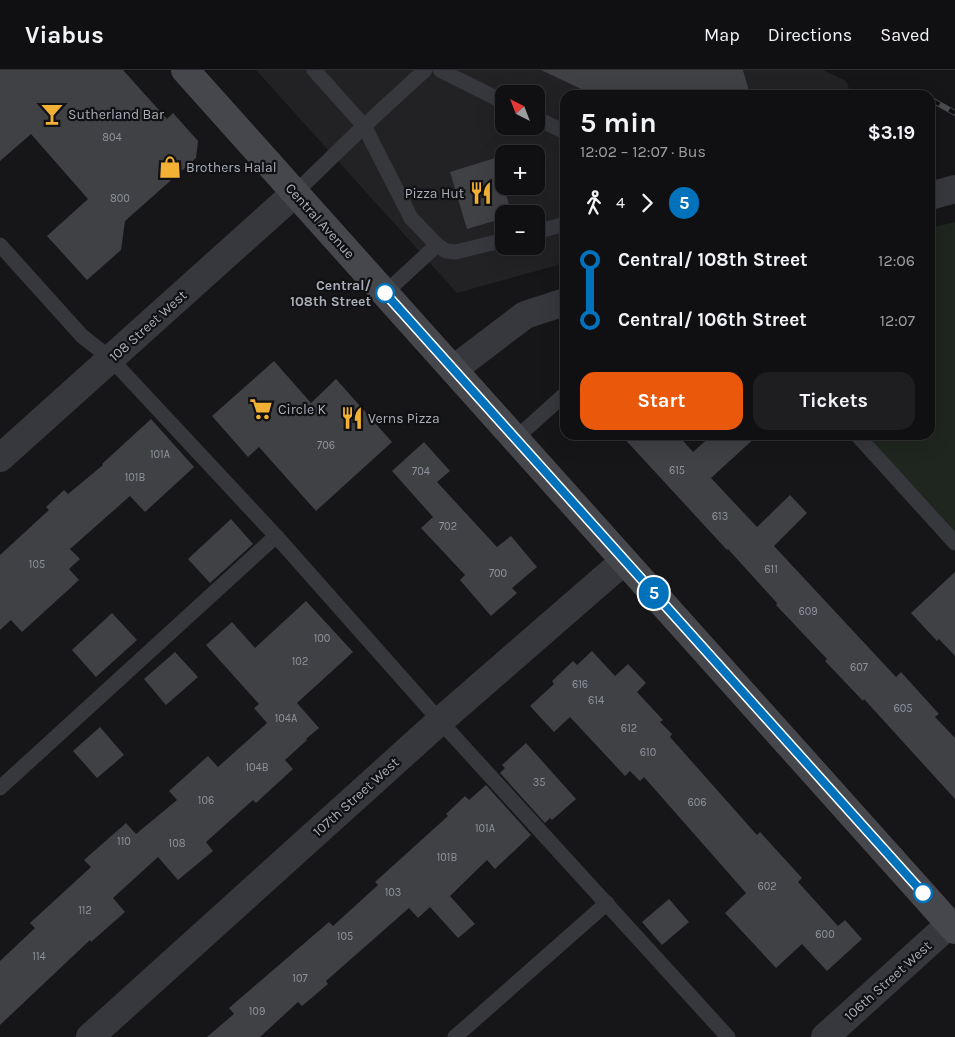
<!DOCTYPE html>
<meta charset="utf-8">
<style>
:root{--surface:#101012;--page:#1e1e20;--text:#f1f3f6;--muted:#9c9d9f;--line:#303032;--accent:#ea580c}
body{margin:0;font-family:Karla,sans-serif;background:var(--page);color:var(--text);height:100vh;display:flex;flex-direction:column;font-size:19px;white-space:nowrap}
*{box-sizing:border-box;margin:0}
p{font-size:16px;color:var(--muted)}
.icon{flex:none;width:28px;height:28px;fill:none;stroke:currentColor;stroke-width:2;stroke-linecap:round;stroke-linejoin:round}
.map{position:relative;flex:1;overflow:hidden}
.details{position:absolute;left:560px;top:20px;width:375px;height:350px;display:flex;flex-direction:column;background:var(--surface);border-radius:15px;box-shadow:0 5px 20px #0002,0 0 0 1px var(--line)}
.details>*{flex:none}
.badge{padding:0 10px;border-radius:16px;font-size:18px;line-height:32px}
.needle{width:32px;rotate:318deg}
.tools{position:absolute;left:495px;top:15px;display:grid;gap:10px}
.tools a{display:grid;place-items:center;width:50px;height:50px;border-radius:10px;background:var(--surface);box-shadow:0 5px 20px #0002,0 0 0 1px var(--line);font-size:25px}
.map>.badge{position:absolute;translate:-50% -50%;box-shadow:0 0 0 2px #fff}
.legs{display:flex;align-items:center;gap:8px;height:55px;padding:0 20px;font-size:16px}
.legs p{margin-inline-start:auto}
.summary{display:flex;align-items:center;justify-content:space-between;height:85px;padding:0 20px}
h1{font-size:28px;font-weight:700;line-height:38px}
.action{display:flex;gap:10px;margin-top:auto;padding:10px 20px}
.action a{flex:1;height:58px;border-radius:15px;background:var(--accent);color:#fff;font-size:20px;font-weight:700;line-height:58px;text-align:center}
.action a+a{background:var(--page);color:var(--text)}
ul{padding:0 20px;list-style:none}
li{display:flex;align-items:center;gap:18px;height:60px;font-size:19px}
li i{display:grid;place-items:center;width:8px;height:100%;margin:0 6px;background:currentColor}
li i::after{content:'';width:12px;height:12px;margin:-6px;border:4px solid;border-radius:50%;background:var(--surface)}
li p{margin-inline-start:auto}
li:first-child i{background:linear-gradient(#0000 50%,currentColor 0)}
li:last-child i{background:linear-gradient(currentColor 50%,#0000 0)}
header{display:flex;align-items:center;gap:30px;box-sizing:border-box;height:70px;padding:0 25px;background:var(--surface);border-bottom:1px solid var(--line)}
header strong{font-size:24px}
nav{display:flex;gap:28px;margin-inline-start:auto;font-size:18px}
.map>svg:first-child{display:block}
.built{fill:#222225;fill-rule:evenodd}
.green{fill:#1e261f}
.building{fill:#404145}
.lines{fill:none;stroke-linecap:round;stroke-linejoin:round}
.service{stroke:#37383d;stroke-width:15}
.minor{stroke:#37383d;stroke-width:28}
.tertiary{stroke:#37383d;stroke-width:28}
.secondary{stroke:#45474d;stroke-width:28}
.rail-casing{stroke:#4a4c52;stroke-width:5.5}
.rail{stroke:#111113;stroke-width:4;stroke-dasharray:11;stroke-linecap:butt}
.line-1-casing{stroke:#fff;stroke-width:11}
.line-1{stroke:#0072bc;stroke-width:8}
.stop-1-dot{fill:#fff;stroke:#0072bc;stroke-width:2.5}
.labels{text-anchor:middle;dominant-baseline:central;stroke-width:4.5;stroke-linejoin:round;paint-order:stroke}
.number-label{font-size:11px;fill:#8e929b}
.poi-label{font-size:14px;fill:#a8adb8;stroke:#111113;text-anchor:start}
.street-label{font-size:14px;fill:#a8adb8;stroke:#111113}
.stop-label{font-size:14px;font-weight:bold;fill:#a8adb8;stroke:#111113;text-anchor:end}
</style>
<header>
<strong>Viabus</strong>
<nav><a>Map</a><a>Directions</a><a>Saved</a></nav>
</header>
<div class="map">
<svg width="955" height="967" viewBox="0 0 955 967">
<rect width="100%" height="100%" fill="#161618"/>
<!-- built -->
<path class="built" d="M256 0H823L846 11 852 25H565V193L457 223ZM504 24H536V56H504ZM504 84H536V116H504ZM504 144H536V176H504Z"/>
<!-- green -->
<polygon class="green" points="955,152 955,473 857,365 930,365 930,158"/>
<!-- building -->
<g class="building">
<polygon points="0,0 123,0 167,49 173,43 198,71 196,88 125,151 121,180 87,210 47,166 88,129 31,64 0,91"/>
<polygon points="541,0 743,0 750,25 594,25"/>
<polygon points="495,88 512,144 504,144 504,148 467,159 450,102"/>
<polygon points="274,291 311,333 336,309 392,372 316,441 259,377 248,387 212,346"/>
<polygon points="151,349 194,397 145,442 130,426 70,479 80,489 69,499 79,510 22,562 11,550 0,560 0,485 49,440 46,437 64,420 68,424 103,395 102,394"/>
<polygon points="621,365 678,365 693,382 712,365 758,365 711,408 757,457 790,425 807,443 774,476 896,607 901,602 939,644 935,647 955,668 955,729 864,629 863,631 825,591 827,589 776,535 777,533 728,479 727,480"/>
<polygon points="424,372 450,401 437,412 497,477 511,466 537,497 512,518 517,523 491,546 460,510 465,505 421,458 433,447 392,401"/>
<polygon points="231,449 253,474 210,513 188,489"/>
<polygon points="955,502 955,586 939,569 937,571 911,543"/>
<polygon points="306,531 353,582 297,633 319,658 306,669 307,670 285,690 293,699 256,733 253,730 206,772 213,781 178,810 158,787 113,828 125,842 91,872 90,870 0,955 0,891 35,858 30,853 91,797 84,790 126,753 136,764 177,730 169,721 208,686 218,697 267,653 254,638 259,634 206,575 232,552 255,578"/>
<polygon points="112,543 137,570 96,607 72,580"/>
<polygon points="592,581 615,606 628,594 646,613 637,622 663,650 660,652 672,664 670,667 757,765 760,762 802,808 798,812 838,856 845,850 862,869 827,901 802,874 776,898 725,843 746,823 644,707 640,711 630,701 625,706 570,647 554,662 530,636 554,614 552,611 573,591 577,595"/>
<polygon points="175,582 198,607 166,635 144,609"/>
<polygon points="100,657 124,685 97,708 73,681"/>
<polygon points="526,673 576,729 552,750 550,748 545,753 500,703 505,698 502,695"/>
<polygon points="486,715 531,765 495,799 487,790 450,826 475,854 458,868 430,837 418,848 409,838 326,911 328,914 302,936 298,932 260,967 207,967 234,944 229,938 329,852 333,856 378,815 375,812 448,746 446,744 465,726 469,730"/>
<polygon points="669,829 689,852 662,875 642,852"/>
</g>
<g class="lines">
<!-- service -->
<g class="service">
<polyline points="314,0 364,56 411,148 437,175 446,181 456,182 504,170"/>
<polyline points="440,0 504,32"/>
<polyline points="536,48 565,62"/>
<polyline points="295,123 364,56 425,0"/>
<polyline points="536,162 565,154"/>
<polyline points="0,175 82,266 111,289 276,466 440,651 728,967"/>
<polyline points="385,223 437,175"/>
<polyline points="857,365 955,473"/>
<polyline points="515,369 565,324"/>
<polyline points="0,718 276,466"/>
<polyline points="455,967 607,833"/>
</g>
<!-- minor -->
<g class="minor">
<polyline points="930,126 955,119"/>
<polyline points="454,299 525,245 565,232"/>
<polyline points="90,967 440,651 624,491"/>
<polyline points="825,967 950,854"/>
</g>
<!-- tertiary -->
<polyline class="tertiary" points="0,388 295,123"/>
<!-- secondary -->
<polyline class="secondary" points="185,0 955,860"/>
<defs>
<polyline id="rail" points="930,29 955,43"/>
</defs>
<!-- rail casing -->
<use href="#rail" class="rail-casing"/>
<!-- rail -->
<use href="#rail" class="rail"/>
</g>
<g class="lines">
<defs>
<polyline id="line-1" points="385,223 923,823"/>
</defs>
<!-- line-1 casing -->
<use href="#line-1" class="line-1-casing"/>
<!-- line-1 -->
<use href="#line-1" class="line-1"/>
</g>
<!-- icons -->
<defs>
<symbol id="bar-bare" viewBox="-9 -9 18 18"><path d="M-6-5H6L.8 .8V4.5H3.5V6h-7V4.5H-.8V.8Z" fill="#f2b134" stroke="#111113" stroke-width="2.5" paint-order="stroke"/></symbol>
<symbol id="shop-bare" viewBox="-9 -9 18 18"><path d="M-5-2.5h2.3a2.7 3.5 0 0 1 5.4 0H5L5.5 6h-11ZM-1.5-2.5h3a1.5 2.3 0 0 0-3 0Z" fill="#f2b134" stroke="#111113" stroke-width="2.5" paint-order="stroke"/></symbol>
<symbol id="restaurant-bare" viewBox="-9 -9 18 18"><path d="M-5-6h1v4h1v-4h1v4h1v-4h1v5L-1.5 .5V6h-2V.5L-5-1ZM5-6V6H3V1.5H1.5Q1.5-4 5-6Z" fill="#f2b134" stroke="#111113" stroke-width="2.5" paint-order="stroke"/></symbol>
<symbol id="supermarket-bare" viewBox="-9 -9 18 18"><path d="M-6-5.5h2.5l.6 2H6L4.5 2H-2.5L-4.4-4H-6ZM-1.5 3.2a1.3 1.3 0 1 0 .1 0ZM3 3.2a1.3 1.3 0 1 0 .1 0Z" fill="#f2b134" stroke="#111113" stroke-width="2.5" paint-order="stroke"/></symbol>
</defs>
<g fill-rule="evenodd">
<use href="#bar-bare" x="36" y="28" width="32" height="32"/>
<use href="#shop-bare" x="154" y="81" width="32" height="32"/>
<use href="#restaurant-bare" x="465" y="107" width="32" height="32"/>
<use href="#supermarket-bare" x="245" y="323" width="32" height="32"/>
<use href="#restaurant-bare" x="336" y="332" width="32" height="32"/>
</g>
<!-- markers -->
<g class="stop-1-dot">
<circle cx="385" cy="223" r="9"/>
<circle cx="923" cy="823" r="9"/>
</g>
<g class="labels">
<!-- number labels -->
<g class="number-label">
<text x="112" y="67">804</text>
<text x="120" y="128">800</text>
<text x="326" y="375">706</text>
<text x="160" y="384">101A</text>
<text x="677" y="400">615</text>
<text x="421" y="401">704</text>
<text x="135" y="407">101B</text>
<text x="720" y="446">613</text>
<text x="448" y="456">702</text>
<text x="37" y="494">105</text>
<text x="771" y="499">611</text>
<text x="498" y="503">700</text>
<text x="808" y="541">609</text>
<text x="322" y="568">100</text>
<text x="300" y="591">102</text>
<text x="859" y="597">607</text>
<text x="580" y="614">616</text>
<text x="596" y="630">614</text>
<text x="903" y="638">605</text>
<text x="286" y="648">104A</text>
<text x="629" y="658">612</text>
<text x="648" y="682">610</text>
<text x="257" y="697">104B</text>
<text x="539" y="712">35</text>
<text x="206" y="730">106</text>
<text x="697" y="732">606</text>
<text x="485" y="758">101A</text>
<text x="124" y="771">110</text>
<text x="177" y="773">108</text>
<text x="447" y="787">101B</text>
<text x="767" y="816">602</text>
<text x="393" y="822">103</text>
<text x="85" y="840">112</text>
<text x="825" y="864">600</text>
<text x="345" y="866">105</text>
<text x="39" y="886">114</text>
<text x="300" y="908">107</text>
<text x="257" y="941">109</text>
</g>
<!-- poi labels -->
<g class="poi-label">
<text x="68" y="44">Sutherland Bar</text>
<text x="186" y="97">Brothers Halal</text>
<text x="464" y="123" text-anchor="end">Pizza Hut</text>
<text x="278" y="339">Circle K</text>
<text x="368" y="348">Verns Pizza</text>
</g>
<!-- street labels -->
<g class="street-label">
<text transform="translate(320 151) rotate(48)">Central Avenue</text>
<text transform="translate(148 256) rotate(-42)">108 Street West</text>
<text transform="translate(356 727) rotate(-42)">107th Street West</text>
<text transform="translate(888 911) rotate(-42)">106th Street West</text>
</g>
<!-- stop labels -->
<g class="stop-label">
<text x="371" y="215">Central/<tspan x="371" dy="16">108th Street</tspan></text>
</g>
</g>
</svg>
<div class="tools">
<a><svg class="needle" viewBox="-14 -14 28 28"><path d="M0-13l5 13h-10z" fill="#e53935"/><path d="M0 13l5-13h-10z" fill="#9c9d9f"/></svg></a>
<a>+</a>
<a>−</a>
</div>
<b class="badge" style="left:654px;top:523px;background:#0072bc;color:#fff">5</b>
<section class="details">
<div class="summary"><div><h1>5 min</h1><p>12:02 – 12:07 · Bus</p></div><b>$3.19</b></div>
<div class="legs"><svg class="icon" aria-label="walk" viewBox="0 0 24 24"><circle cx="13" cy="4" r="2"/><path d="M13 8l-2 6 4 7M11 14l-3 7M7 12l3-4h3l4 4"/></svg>4<svg class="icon" aria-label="forward" viewBox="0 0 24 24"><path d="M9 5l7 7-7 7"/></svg><b class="badge" style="background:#0072bc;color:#fff">5</b></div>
<ul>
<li><i style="color:#0072bc"></i><b>Central/ 108th Street</b><p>12:06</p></li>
<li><i style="color:#0072bc"></i><b>Central/ 106th Street</b><p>12:07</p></li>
</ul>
<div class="action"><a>Start</a><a>Tickets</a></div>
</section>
</div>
